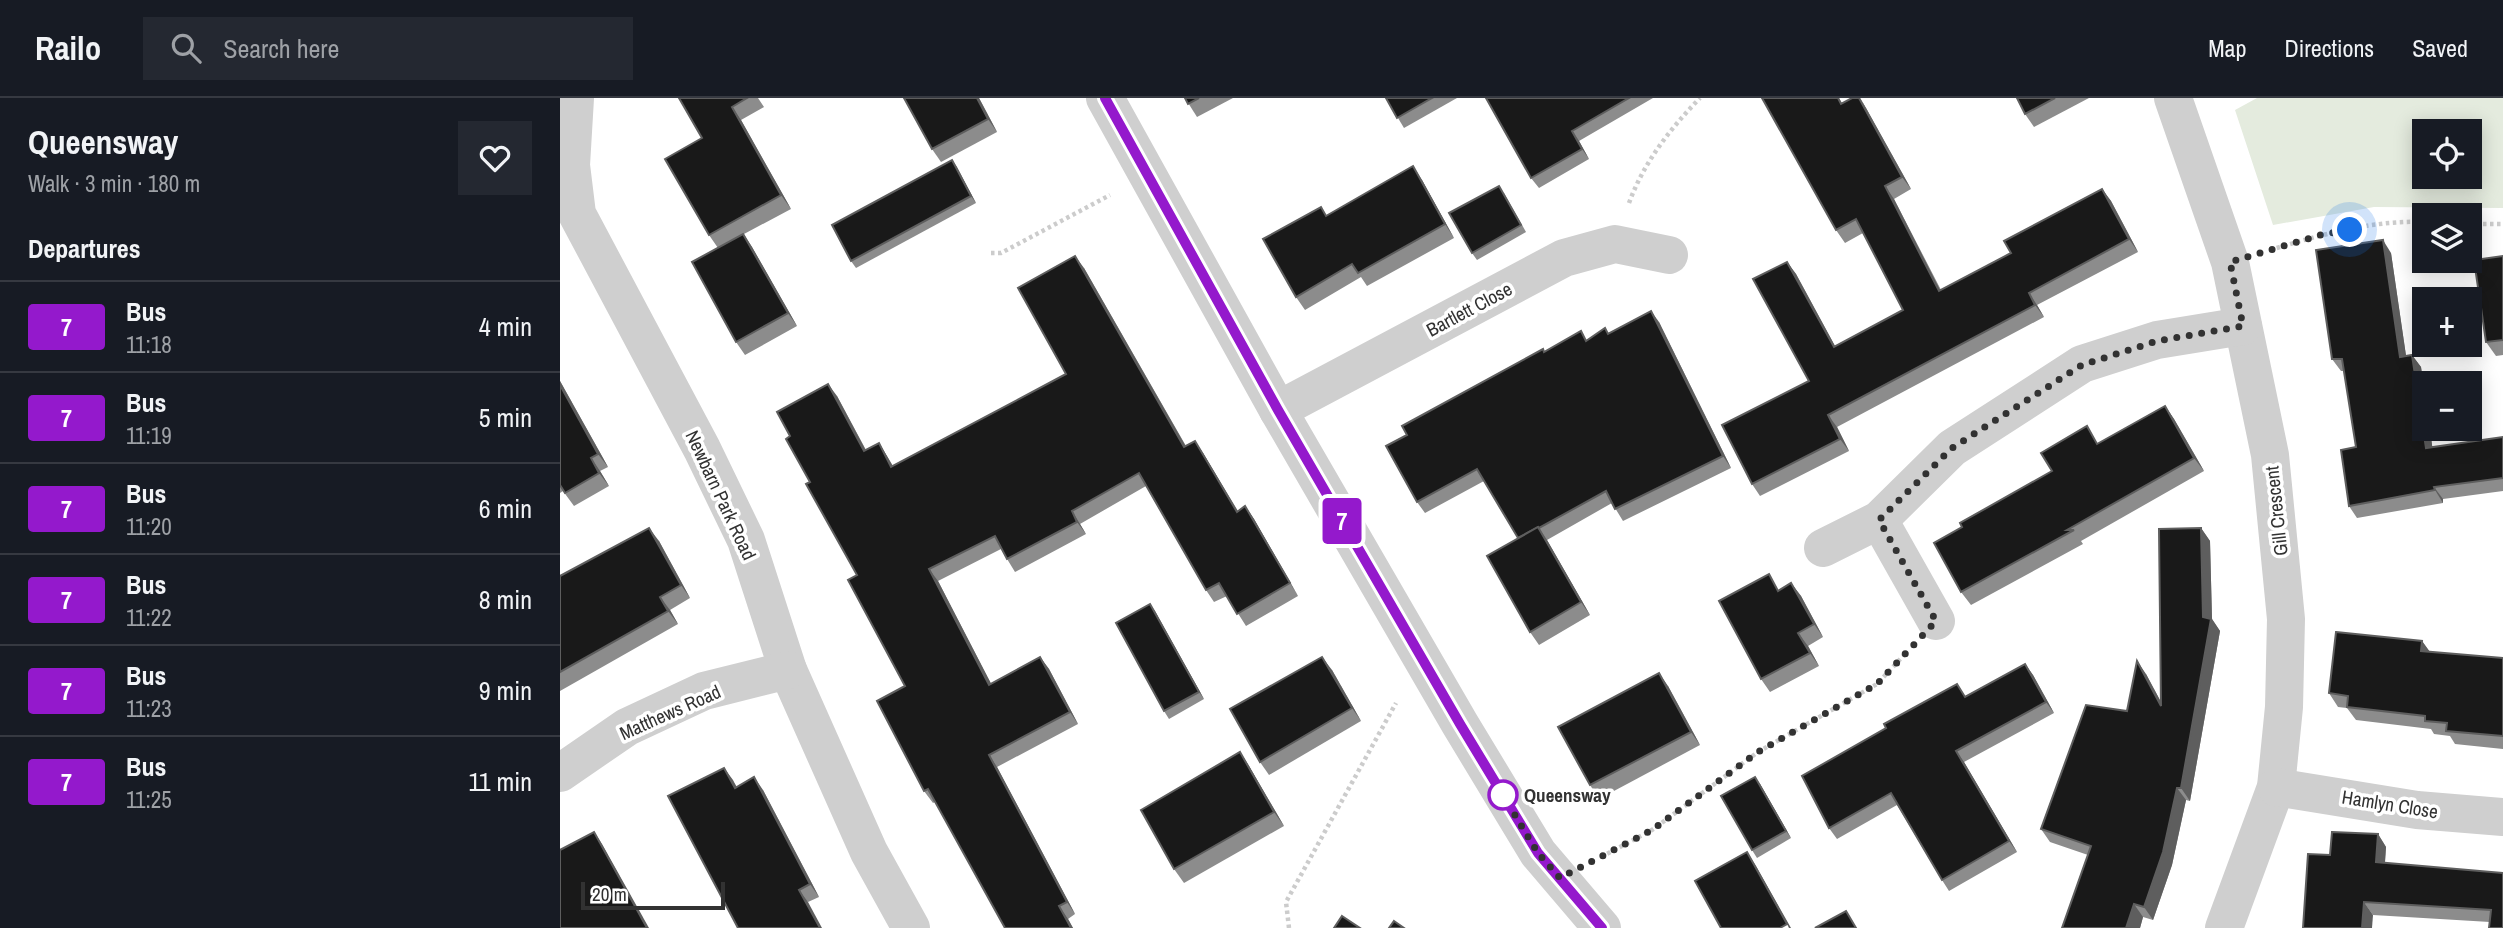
<!DOCTYPE html>
<meta charset="utf-8">
<style>
:root{--surface:#171b24;--page:#242831;--text:#f1f3f6;--muted:#9ea1a6;--line:#363941}
body{margin:0;font-family:"Archivo Narrow",sans-serif;background:var(--page);color:var(--text);height:100vh;display:flex;flex-direction:column;font-size:26px;white-space:nowrap}
*{box-sizing:border-box;margin:0}
p{font-size:23px;color:var(--muted)}
.icon{flex:none;width:38px;height:38px;fill:none;stroke:currentColor;stroke-width:2;stroke-linecap:round;stroke-linejoin:round}
.map{position:relative;flex:1;overflow:hidden}
.sheet{display:flex;flex-direction:column;background:var(--surface);width:560px}
.sheet>*{flex:none}
.badge{padding:0 14px;border-radius:5px;font-size:24px;line-height:46px}
.fabs{position:absolute;left:1852px;top:21px;display:grid;gap:14px}
.fabs a{display:grid;place-items:center;width:70px;height:70px;border-radius:0px;background:var(--surface);box-shadow:0 4px 18px #0003;font-size:35px}
.scale{position:absolute;left:21px;bottom:18px;width:144px;box-sizing:border-box;padding-left:7px;border:4px solid #323232;border-top:0;font-size:19px;line-height:24px;white-space:nowrap;color:#323232;-webkit-text-stroke:5px #fff;paint-order:stroke}
.you{position:absolute;width:35px;height:35px;margin:-18px;border:5px solid #fff;border-radius:50%;background:#1a73e8;box-shadow:0 0 0 10px #1a73e833}
.map>.badge{position:absolute;translate:-50% -50%;box-shadow:0 0 0 4px #fff}
h2{padding:0 28px;font-size:26px;line-height:63px}
.round{display:grid;place-items:center;flex:none;width:74px;height:74px;border-radius:0px;background:var(--page)}
.summary{display:flex;align-items:center;justify-content:space-between;height:119px;padding:0 28px}
h1{font-size:33px;font-weight:800;line-height:52px}
ul{padding:0;list-style:none}
li{display:flex;align-items:center;gap:21px;height:91px;padding:0 28px;border-top:2px solid var(--line)}
li div{flex:1}
li b{display:block;font-size:26px}
li em{font-style:normal}
li .badge{min-width:77px;font-weight:700;text-align:center}
header{display:flex;align-items:center;gap:42px;box-sizing:border-box;height:98px;padding:0 35px;background:var(--surface);border-bottom:2px solid var(--line)}
header strong{font-size:33px}
nav{display:flex;gap:38px;margin-inline-start:auto;font-size:24px}
.search{width:490px;height:63px;background:var(--page);display:flex;align-items:center;gap:18px;box-sizing:border-box;padding:0 24px;border-radius:0px;color:var(--muted);font-size:26px}
main{display:flex;flex:1;min-height:0}
.map>svg:first-child{display:block}
.grass{fill:#e4ebde;fill-rule:evenodd}
.lines{fill:none;stroke-linecap:round;stroke-linejoin:round}
.path{stroke:#ccc;stroke-width:4.5;stroke-dasharray:3.5 3.5;stroke-linecap:butt}
.minor{stroke:#cfcfcf;stroke-width:38}
.wall{fill:#8c8c8c}
.shaded-wall{fill:#5e5e5e}
.building{fill:#191919;stroke:#5e5e5e;stroke-width:2}
.line-casing{stroke:#fff;stroke-width:16}
.line{stroke:#9419cc;stroke-width:10}
.walk{stroke:#323232;stroke-width:7;stroke-dasharray:0 12.6}
.stop-dot{fill:#fff;stroke:#9419cc;stroke-width:3.5}
.labels{text-anchor:middle;dominant-baseline:central;stroke-width:7;stroke-linejoin:round;paint-order:stroke}
.street-label{font-size:19px;fill:#323232;stroke:#fff}
.stop-label{font-size:19px;font-weight:bold;fill:#323232;stroke:#fff;text-anchor:start}
</style>
<header>
<strong>Railo</strong>
<div class="search"><svg class="icon" aria-label="search" viewBox="0 0 24 24"><circle cx="10" cy="10" r="6"/><path d="M15 15l6 6"/></svg>Search here</div>
<nav><a>Map</a><a>Directions</a><a>Saved</a></nav>
</header>
<main>
<section class="sheet">
<div class="summary"><div><h1>Queensway</h1><p>Walk · 3 min · 180 m</p></div><a class="round"><svg class="icon" aria-label="heart" viewBox="0 0 24 24"><path d="M12 20l-8-8c-3-5 5-10 8-4 3-6 11-1 8 4z"/></svg></a></div>
<h2>Departures</h2>
<ul>
<li><span class="badge" style="background:#9419cc;color:#fff">7</span><div><b>Bus</b><p>11:18</p></div><em>4 min</em></li>
<li><span class="badge" style="background:#9419cc;color:#fff">7</span><div><b>Bus</b><p>11:19</p></div><em>5 min</em></li>
<li><span class="badge" style="background:#9419cc;color:#fff">7</span><div><b>Bus</b><p>11:20</p></div><em>6 min</em></li>
<li><span class="badge" style="background:#9419cc;color:#fff">7</span><div><b>Bus</b><p>11:22</p></div><em>8 min</em></li>
<li><span class="badge" style="background:#9419cc;color:#fff">7</span><div><b>Bus</b><p>11:23</p></div><em>9 min</em></li>
<li><span class="badge" style="background:#9419cc;color:#fff">7</span><div><b>Bus</b><p>11:25</p></div><em>11 min</em></li>
</ul>
</section>
<div class="map">
<svg width="1943" height="830" viewBox="0 0 1943 830">
<rect width="100%" height="100%" fill="#fff"/>
<!-- grass -->
<path class="grass" d="M1697 0H1943V110L1814 109 1713 127 1675 12ZM1864 33H1909V79H1864Z"/>
<g class="lines">
<!-- path -->
<g class="path">
<path d="M1069 105C1084 64 1110 31 1140 0"/>
<polyline points="1909,126 1943,126"/>
<path d="M1710 152C1760 137 1812 122 1864 124"/>
<polyline points="431,155 441,155 550,97"/>
<polyline points="1041,759 1092,732 1198,654 1317,586 1346,555"/>
<polyline points="729,830 726,804 836,605"/>
</g>
<!-- minor -->
<g class="minor">
<polyline points="15,0 11,67 17,116 142,351 186,442 228,572 309,754 351,830"/>
<polyline points="545,0 718,312 900,626 978,755 1042,830"/>
<polyline points="1613,0 1670,164 1710,357 1726,521 1724,609 1716,689 1664,830"/>
<polyline points="718,312 1004,160 1055,146 1109,157"/>
<polyline points="1319,422 1376,523"/>
<polyline points="1263,450 1319,422 1392,350 1522,266 1597,242 1683,228"/>
<polyline points="0,675 67,629 144,593 228,572"/>
<polyline points="1716,689 1857,712 1943,719"/>
</g>
</g>
<!-- wall -->
<g class="wall">
<polygon points="119,0 198,0 204,9 181,22 231,111 184,136 192,149 237,228 185,257 176,244 158,150 149,137 142,40"/>
<polygon points="419,0 437,34 381,64 372,51"/>
<polygon points="625,0 673,0 637,19"/>
<polygon points="826,0 897,0 844,30"/>
<polygon points="926,0 1093,0 1019,43 1029,61 979,90 971,80"/>
<polygon points="1202,0 1279,0 1282,5 1300,0 1306,10 1351,91 1334,101 1381,192 1451,155 1542,91 1551,103 1578,154 1477,207 1484,219 1277,329 1289,353 1200,398 1192,386 1249,283 1227,164 1236,176 1275,248 1343,212 1303,135 1285,145 1276,132"/>
<polygon points="1457,0 1529,0 1474,29 1465,16"/>
<polygon points="392,62 416,105 296,170 291,163"/>
<polygon points="862,82 894,140 807,188 801,179 745,212 736,199 767,117"/>
<polygon points="944,95 966,134 917,162 912,155"/>
<polygon points="1831,155 1846,258 1852,257 1861,269 1864,290 1864,331 1870,331 1872,349 1943,339 1943,393 1883,401 1883,405 1797,420 1789,408 1796,349 1784,273 1781,273 1772,261"/>
<polygon points="1943,158 1943,257 1936,258 1926,244"/>
<polygon points="524,170 626,348 643,355 678,413 685,408 694,421 738,498 686,528 667,498 654,504 646,492 586,388 520,426 526,436 455,474 441,451 378,483 431,586 480,559 489,571 518,626 437,669 515,816 508,821 513,830 445,830 375,704 373,705 364,693 345,588 297,477 250,384 230,338 277,298 306,352 319,345 333,368 506,276"/>
<polygon points="1099,224 1171,370 1063,423 1052,405 987,442 1030,517 979,547 970,534 958,440 924,383 865,415 857,404 847,337 984,254 1049,236"/>
<polygon points="0,283 48,369 40,373 49,388 14,408 3,393 0,395"/>
<polygon points="1605,308 1614,321 1644,373 1521,443 1523,446 1411,507 1401,494 1539,345"/>
<polygon points="1641,430 1650,443 1652,521 1660,533 1630,703 1626,702 1612,767 1593,822 1583,819 1580,830 1502,830 1528,757 1490,744 1481,731 1567,613 1586,576 1601,604"/>
<polygon points="99,443 130,500 110,512 118,526 0,593 0,478"/>
<polygon points="1231,485 1241,498 1263,539 1248,548 1259,568 1210,594 1201,581 1219,492"/>
<polygon points="590,506 644,601 609,621 604,613"/>
<polygon points="1862,543 1870,554 1943,560 1943,651 1895,646 1890,638 1874,636 1871,631 1796,622 1787,610 1778,609 1769,595"/>
<polygon points="1465,566 1473,577 1494,615 1404,664 1457,754 1389,793 1382,782 1337,707 1277,741 1269,730 1406,599"/>
<polygon points="772,572 801,623 709,677 700,664"/>
<polygon points="1108,588 1140,647 1039,701 1030,687"/>
<polygon points="680,654 689,668 724,728 624,785 614,771"/>
<polygon points="164,670 177,689 203,692 259,799 248,804 108,698"/>
<polygon points="1200,686 1231,740 1197,760 1192,752"/>
<polygon points="1818,736 1826,749 1825,765 1943,775 1930,824 1813,817 1770,757"/>
</g>
<!-- shaded-wall -->
<g class="shaded-wall">
<polygon points="417,0 419,0 437,34 428,21"/>
<polygon points="1300,0 1306,10 1351,91 1342,79"/>
<polygon points="172,9 181,22 231,111 221,97"/>
<polygon points="1012,33 1019,43 1029,61 1022,51"/>
<polygon points="392,62 397,69 416,105 411,98"/>
<polygon points="853,68 862,82 894,140 885,126"/>
<polygon points="1325,88 1334,101 1387,206 1379,193"/>
<polygon points="1542,91 1551,103 1578,154 1569,141"/>
<polygon points="183,136 192,149 237,228 228,215"/>
<polygon points="1823,142 1831,155 1848,271 1840,259"/>
<polygon points="515,158 524,170 633,361 624,349"/>
<polygon points="1227,164 1236,176 1282,261 1274,249"/>
<polygon points="1469,195 1477,207 1484,219 1475,207"/>
<polygon points="1091,213 1099,224 1171,370 1163,358"/>
<polygon points="1852,257 1861,269 1864,290 1864,331 1870,331 1874,362 1866,350"/>
<polygon points="0,283 48,369 38,356 0,287"/>
<polygon points="268,286 277,298 313,366 304,353"/>
<polygon points="1605,308 1614,321 1644,373 1634,360"/>
<polygon points="1268,317 1277,329 1289,353 1280,341"/>
<polygon points="635,343 643,355 685,426 677,414"/>
<polygon points="319,345 327,358 340,381 331,369"/>
<polygon points="31,360 40,373 49,388 39,375"/>
<polygon points="1874,389 1883,401 1883,405 1875,392"/>
<polygon points="685,408 694,421 738,498 730,485"/>
<polygon points="512,413 520,426 526,436 517,424"/>
<polygon points="978,429 987,442 1030,517 1021,504"/>
<polygon points="89,430 99,443 130,500 121,487"/>
<polygon points="1641,430 1650,443 1652,521 1660,533 1630,703 1621,690 1643,519"/>
<polygon points="369,471 378,483 438,599 429,587"/>
<polygon points="1231,485 1241,498 1263,539 1254,526"/>
<polygon points="100,499 110,512 118,526 108,513"/>
<polygon points="590,506 595,513 644,601 639,594"/>
<polygon points="1238,535 1248,548 1259,568 1250,555"/>
<polygon points="1862,543 1872,557 1861,553"/>
<polygon points="480,559 489,571 518,626 510,614"/>
<polygon points="762,559 772,572 801,623 792,610"/>
<polygon points="1577,563 1586,576 1610,621 1601,608"/>
<polygon points="1465,566 1473,577 1494,615 1486,604"/>
<polygon points="1099,575 1108,588 1140,647 1131,634"/>
<polygon points="1396,653 1404,664 1457,754 1449,743"/>
<polygon points="680,654 689,668 724,728 714,714"/>
<polygon points="429,657 437,669 515,816 507,804"/>
<polygon points="164,670 173,682 183,702 175,690"/>
<polygon points="194,679 203,692 259,799 250,786"/>
<polygon points="1195,679 1200,686 1231,740 1226,733"/>
<polygon points="1617,690 1626,702 1612,767 1593,822 1584,809"/>
<polygon points="34,734 42,746 89,830 87,830"/>
<polygon points="1818,736 1826,749 1824,776 1816,764"/>
<polygon points="1187,754 1196,768 1231,830 1229,830 1227,826"/>
<polygon points="239,792 248,804 262,830 260,830"/>
<polygon points="1804,804 1813,817 1812,830 1802,830"/>
<polygon points="1574,806 1583,819 1580,830 1566,830"/>
<polygon points="499,808 508,821 513,830 511,830"/>
</g>
<!-- building -->
<g class="building">
<polygon points="119,0 187,0 172,9 221,97 149,137 105,61 142,40"/>
<polygon points="344,0 417,0 428,21 372,51"/>
<polygon points="625,0 639,0 628,6"/>
<polygon points="826,0 872,0 837,20"/>
<polygon points="926,0 1069,0 1012,33 1022,51 971,80"/>
<polygon points="1202,0 1278,0 1281,6 1292,0 1299,0 1342,79 1325,88 1379,193 1451,155 1444,143 1542,91 1569,141 1469,195 1475,207 1268,317 1280,341 1192,386 1162,327 1249,283 1193,181 1227,164 1274,249 1343,212 1296,121 1276,132"/>
<polygon points="1457,0 1495,0 1465,16"/>
<polygon points="392,62 411,98 291,163 272,127"/>
<polygon points="853,68 885,126 798,175 792,166 736,199 703,141 761,109 766,118"/>
<polygon points="939,88 961,127 912,155 889,115"/>
<polygon points="183,136 228,215 176,244 132,164"/>
<polygon points="1823,142 1840,259 1852,257 1866,350 1943,339 1943,380 1874,389 1875,392 1789,408 1781,352 1796,349 1782,261 1772,261 1756,152"/>
<polygon points="515,158 624,349 635,343 677,414 685,408 730,485 677,516 659,485 646,492 579,375 512,413 517,424 447,461 435,438 369,471 429,587 480,559 510,614 429,657 507,804 499,808 511,830 445,830 368,691 364,693 317,603 345,588 288,482 297,477 246,386 250,384 226,341 230,338 217,314 268,286 304,353 319,345 331,369 506,276 458,190"/>
<polygon points="1943,158 1943,242 1926,244 1914,162"/>
<polygon points="1091,213 1163,358 1055,411 1046,393 979,430 978,429 958,440 917,371 857,404 826,348 847,337 842,328 983,251 984,254 1021,233 1026,243 1045,230 1048,236"/>
<polygon points="0,287 38,356 31,360 39,375 5,395 0,387"/>
<polygon points="1605,308 1634,360 1507,432 1514,432 1401,494 1374,445 1402,429 1400,425 1492,373 1481,355 1527,328 1537,346"/>
<polygon points="978,429 1021,504 970,534 927,458"/>
<polygon points="89,430 121,487 100,499 108,513 0,574 0,478"/>
<polygon points="1641,430 1643,519 1651,521 1621,690 1617,690 1603,754 1584,809 1574,806 1566,830 1502,830 1531,748 1481,731 1526,607 1567,613 1577,563 1601,608 1599,431"/>
<polygon points="1209,476 1218,493 1231,485 1254,526 1238,535 1250,555 1201,581 1159,503"/>
<polygon points="590,506 639,594 604,613 556,525"/>
<polygon points="1776,534 1862,543 1861,553 1943,560 1943,638 1886,633 1887,625 1865,623 1865,618 1787,609 1788,598 1769,595"/>
<polygon points="762,559 792,610 700,664 670,611"/>
<polygon points="1465,566 1486,604 1396,653 1449,743 1382,782 1331,695 1269,730 1242,678 1326,630 1324,626 1397,586 1405,599"/>
<polygon points="1099,575 1131,634 1030,687 998,629"/>
<polygon points="680,654 714,714 614,771 581,712"/>
<polygon points="164,670 175,690 194,679 250,786 239,792 260,830 178,830 108,698"/>
<polygon points="1195,679 1226,733 1192,752 1161,698"/>
<polygon points="34,734 87,830 0,830 0,752"/>
<polygon points="1772,734 1818,736 1816,764 1943,775 1943,830 1929,830 1931,812 1804,804 1802,830 1743,830 1748,756 1770,757"/>
<polygon points="1187,754 1227,826 1220,830 1161,830 1135,783"/>
<polygon points="1286,813 1296,830 1255,830"/>
<polygon points="782,818 800,830 774,830"/>
<polygon points="834,823 844,830 829,830"/>
</g>
<g class="lines">
<defs>
<polyline id="line" points="545,0 718,312 900,626 978,755 1042,830"/>
</defs>
<!-- line casing -->
<use href="#line" class="line-casing"/>
<!-- line -->
<use href="#line" class="line"/>
<!-- walk -->
<polyline class="walk" points="943,697 939,691 978,755 1000,780 1092,732 1198,654 1317,586 1376,523 1319,422 1392,350 1522,267 1597,243 1683,228 1670,164 1764,136 1790,132"/>
</g>
<!-- markers -->
<circle class="stop-dot" cx="943" cy="697" r="14"/>
<g class="labels">
<!-- street labels -->
<g class="street-label">
<text transform="translate(909 211) rotate(-28)">Bartlett Close</text>
<text transform="translate(161 397) rotate(65)">Newbarn Park Road</text>
<text transform="translate(1716 413) rotate(-96)">Gill Crescent</text>
<text transform="translate(110 614) rotate(-24)">Matthews Road</text>
<text transform="translate(1830 706) rotate(9)">Hamlyn Close</text>
</g>
<!-- stop labels -->
<g class="stop-label">
<text x="964" y="697">Queensway</text>
</g>
</g>
</svg>
<div class="fabs">
<a><svg class="icon" aria-label="locate" viewBox="0 0 24 24"><circle cx="12" cy="12" r="6"/><path d="M12 2v4M12 18v4M2 12h4M18 12h4"/></svg></a>
<a><svg class="icon" aria-label="layers" viewBox="0 0 24 24"><path d="M12 4l9 5-9 5-9-5zM3 14l9 5 9-5"/></svg></a>
<a>+</a>
<a>−</a>
</div>
<div class="scale">20 m</div>
<div class="you" style="left:1790px;top:132px"></div>
<b class="badge" style="left:782px;top:423px;background:#9419cc;color:#fff">7</b>
</div>
</main>
